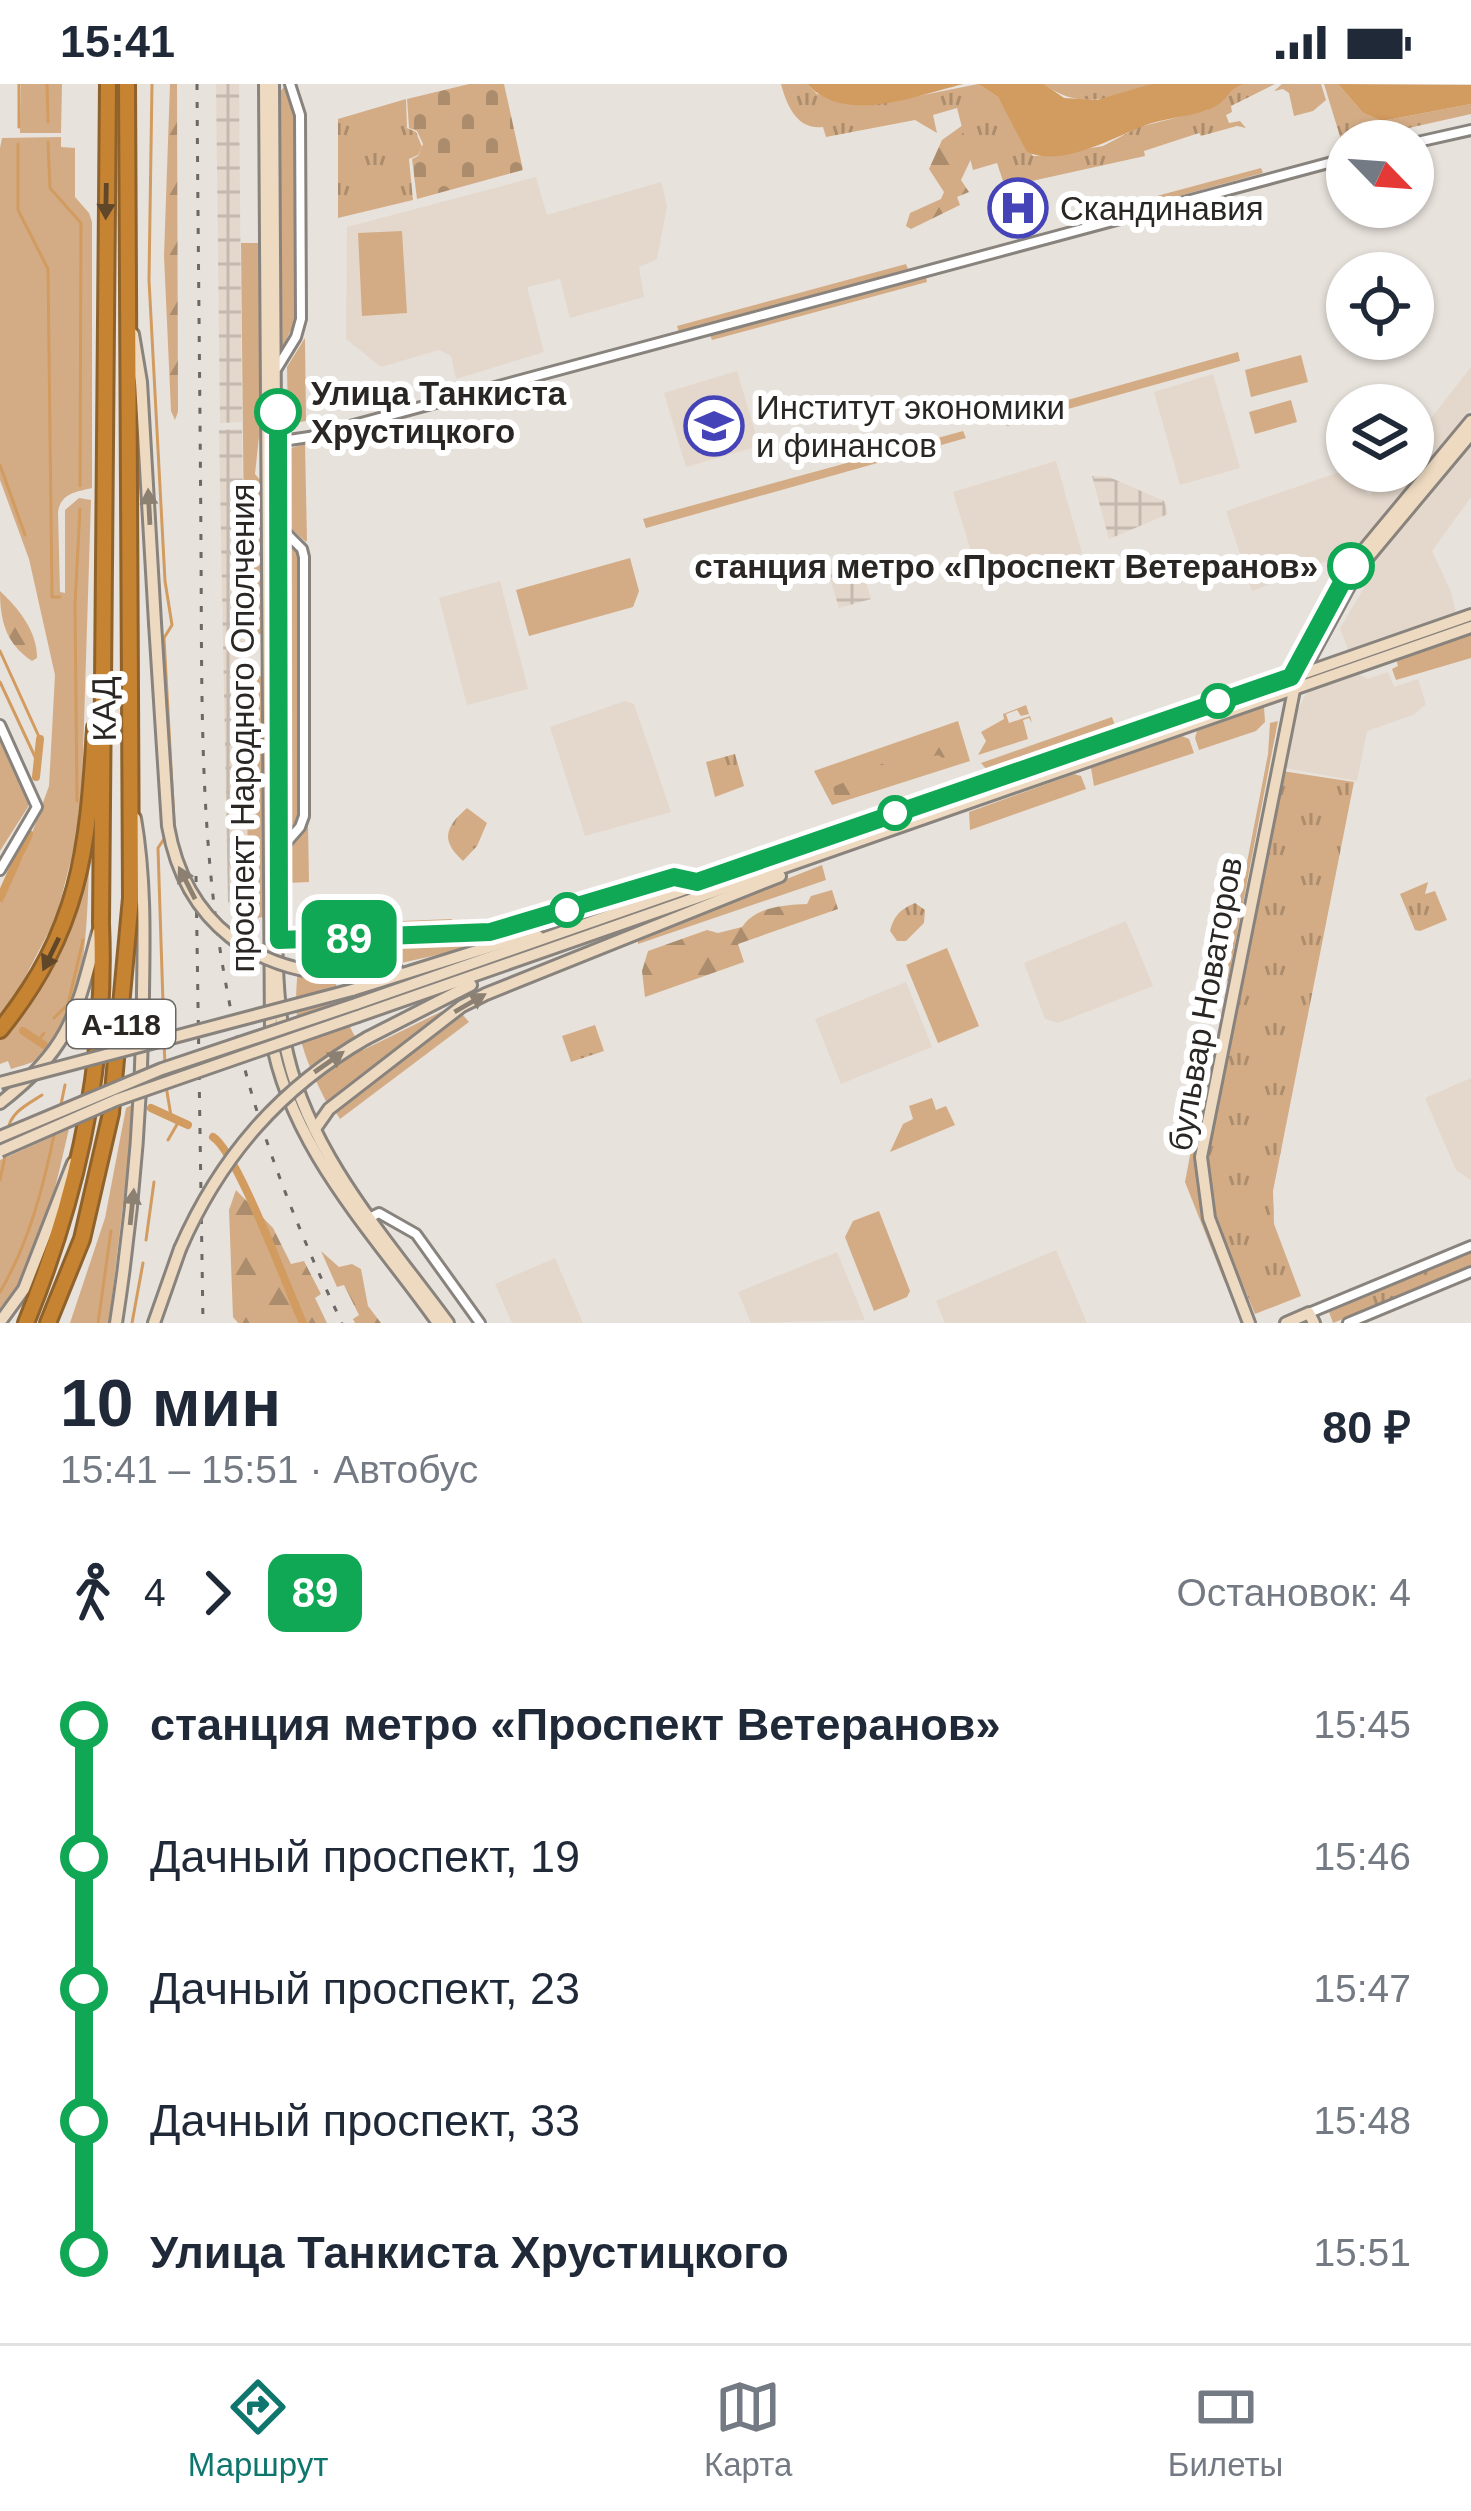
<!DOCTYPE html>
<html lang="ru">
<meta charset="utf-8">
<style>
:root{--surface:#fff;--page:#f6f6f7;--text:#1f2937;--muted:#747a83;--line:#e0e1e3;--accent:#0f766e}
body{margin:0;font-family:Helvetica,sans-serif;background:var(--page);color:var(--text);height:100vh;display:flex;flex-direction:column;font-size:45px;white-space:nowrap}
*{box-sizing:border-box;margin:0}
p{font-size:39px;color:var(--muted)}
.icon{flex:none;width:66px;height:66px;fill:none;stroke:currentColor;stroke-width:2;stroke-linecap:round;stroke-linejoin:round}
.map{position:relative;height:1239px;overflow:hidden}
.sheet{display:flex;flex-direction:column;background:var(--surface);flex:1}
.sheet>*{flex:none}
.badge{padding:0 24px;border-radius:18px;font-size:42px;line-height:78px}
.needle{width:78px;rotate:115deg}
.buttons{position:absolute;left:1326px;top:36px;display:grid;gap:24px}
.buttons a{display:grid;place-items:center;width:108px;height:108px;border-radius:50%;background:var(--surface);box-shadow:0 3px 9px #0004;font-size:60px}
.map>.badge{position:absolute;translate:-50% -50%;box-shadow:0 0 0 6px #fff}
.legs{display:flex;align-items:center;gap:18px;height:132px;padding:0 60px;font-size:39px}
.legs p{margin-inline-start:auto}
.head{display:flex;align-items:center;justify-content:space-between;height:204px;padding:0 60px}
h1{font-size:66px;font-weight:700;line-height:90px}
ul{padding:0 60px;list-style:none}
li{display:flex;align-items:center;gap:42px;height:132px;font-size:45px}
li i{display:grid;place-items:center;width:18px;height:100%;margin:0 15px;background:currentColor}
li i::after{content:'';width:30px;height:30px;margin:-15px;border:9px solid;border-radius:50%;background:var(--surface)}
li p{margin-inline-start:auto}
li:first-child i{background:linear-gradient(#0000 50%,currentColor 0)}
li:last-child i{background:linear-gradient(currentColor 50%,#0000 0)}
.status{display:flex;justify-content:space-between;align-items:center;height:84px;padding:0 60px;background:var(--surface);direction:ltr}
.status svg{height:33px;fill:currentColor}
.dock{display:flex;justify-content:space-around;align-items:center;height:168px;border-top:3px solid var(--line);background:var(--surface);font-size:33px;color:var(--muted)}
.dock a{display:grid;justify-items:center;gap:6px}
.dock .current{color:var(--accent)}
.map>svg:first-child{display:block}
.built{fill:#e4d8cc}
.industrial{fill:url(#industrial-grid)}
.green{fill:#d3ac85}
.forest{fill:url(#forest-firs)}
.cemetery{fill:url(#cemetery-stones)}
.park{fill:url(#park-tufts)}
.water{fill:#d29b60}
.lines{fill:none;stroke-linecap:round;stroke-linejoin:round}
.stream{stroke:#d29b60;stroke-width:3}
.canal{stroke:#d29b60;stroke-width:8}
.street-casing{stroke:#89837e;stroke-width:14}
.secondary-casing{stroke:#89837e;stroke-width:16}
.highway-casing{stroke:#8f622c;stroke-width:20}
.street{stroke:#fff;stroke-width:8}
.secondary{stroke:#eedac1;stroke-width:10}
.highway{stroke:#c68331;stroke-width:14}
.rail{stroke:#6c6865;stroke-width:3;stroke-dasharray:6 12;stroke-linecap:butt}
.secondary-bridge-casing{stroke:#89837e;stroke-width:16;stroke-linecap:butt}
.secondary-bridge{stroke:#eedac1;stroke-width:10}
.oneway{fill:#604729}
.oneway2{fill:#8c8072}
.line-1-casing{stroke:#fff;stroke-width:27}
.line-1{stroke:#10a855;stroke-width:18}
.stop-1-dot{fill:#fff;stroke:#10a855;stroke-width:6}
.labels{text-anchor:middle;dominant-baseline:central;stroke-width:12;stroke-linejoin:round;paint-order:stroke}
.shield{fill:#fff;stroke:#696766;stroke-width:3}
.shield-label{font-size:30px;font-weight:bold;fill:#292624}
.poi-label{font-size:33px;fill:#292624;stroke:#fff;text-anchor:start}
.stop-label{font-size:33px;font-weight:bold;fill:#292624;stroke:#fff;text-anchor:start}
.street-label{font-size:33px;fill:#292624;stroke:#fff}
</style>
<div class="status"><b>15:41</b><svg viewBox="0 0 49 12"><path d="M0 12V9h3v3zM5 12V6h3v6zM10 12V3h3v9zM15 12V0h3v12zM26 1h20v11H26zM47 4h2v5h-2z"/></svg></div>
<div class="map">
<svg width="1471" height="1239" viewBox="0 0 1471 1239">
<defs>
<pattern id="industrial-grid" width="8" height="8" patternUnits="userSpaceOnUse" patternTransform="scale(3)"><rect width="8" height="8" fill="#e4d8cc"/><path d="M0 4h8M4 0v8" fill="none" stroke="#c4b9af"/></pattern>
<pattern id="forest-firs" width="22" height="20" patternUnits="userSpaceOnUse" patternTransform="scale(3)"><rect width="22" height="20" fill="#d3ac85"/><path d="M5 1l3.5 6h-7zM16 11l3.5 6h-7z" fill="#ab8c6d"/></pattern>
<pattern id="cemetery-stones" width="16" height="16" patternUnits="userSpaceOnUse" patternTransform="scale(3)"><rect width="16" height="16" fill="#d3ac85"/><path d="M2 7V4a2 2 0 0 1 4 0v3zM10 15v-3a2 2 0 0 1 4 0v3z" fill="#ab8c6d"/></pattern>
<pattern id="park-tufts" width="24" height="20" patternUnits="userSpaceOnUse" patternTransform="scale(3)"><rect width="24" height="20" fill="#d3ac85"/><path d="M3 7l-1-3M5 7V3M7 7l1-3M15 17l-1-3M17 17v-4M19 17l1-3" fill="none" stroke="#ab8c6d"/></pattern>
</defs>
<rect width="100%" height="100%" fill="#e8e2dc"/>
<!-- built -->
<g class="built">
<polygon points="536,93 547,131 661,98 667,122 657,175 639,183 644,213 570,234 560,195 527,203 544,268 456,295 451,272 439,266 381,283 346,255 347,143"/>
<polygon points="1471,283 1471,325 1356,465 1252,507 1226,427 1340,388 1370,411 1389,387 1413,387 1413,357"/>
<polygon points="737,287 759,362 686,383 664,309"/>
<polygon points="1213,290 1240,384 1180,401 1154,308"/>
<polygon points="1471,353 1471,413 1432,467 1451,508 1456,529 1348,566 1340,544 1364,504 1375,469"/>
<polygon points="1056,377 1082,469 982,504 953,408"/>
<polygon points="500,497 528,605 467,621 439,514"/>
<polygon points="1388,588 1394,603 1418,595 1426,620 1413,631 1367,647 1357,697 1285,684 1294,634 1306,609 1358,590 1368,595"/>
<polygon points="625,617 634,620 671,728 585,752 550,643"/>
<polygon points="1126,837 1153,902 1058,939 1045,935 1024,879"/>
<polygon points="906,898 932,963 841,1000 815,935"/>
<polygon points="1471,994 1471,1096 1456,1086 1425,1014"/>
<polygon points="1056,1166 1087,1239 945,1239 936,1217"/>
<polygon points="837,1168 865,1236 751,1239 738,1208"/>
<polygon points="555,1174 583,1239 512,1239 495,1200"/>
</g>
<!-- industrial -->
<g class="industrial">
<polygon points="216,0 239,0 242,338 220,339"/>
<polygon points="242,345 248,813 234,814 228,819 219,346"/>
<polygon points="1092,392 1109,393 1164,417 1168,430 1109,455"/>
<polygon points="859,475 871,515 839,524 827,485"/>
</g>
<!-- green -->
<g class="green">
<polygon points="21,0 46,0 47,39 48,0 62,0 61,49 20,49"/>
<polygon points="1282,0 1321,0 1326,16 1313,27 1294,32 1289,9 1283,5 1274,7"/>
<polygon points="284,3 295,30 296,235 282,265 277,11"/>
<path d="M61 53V63L75 64V113L89 129 92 138V404C76 408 61 409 58 428L60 508 65 509V426L79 414 91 416 82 702 75 760 56 834 12 918 26 926 54 881 89 783C87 833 87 947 37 976 30 980 19 982 11 985L8 977 0 980V819L24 771 49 702 55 591 29 475 0 396V64L2 54Z"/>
<polygon points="1261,84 1263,89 1102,133 1101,127"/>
<polygon points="402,147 407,229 362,232 358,149"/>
<polygon points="241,159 262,159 264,342 260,343 255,390 261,397 261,443 266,452 266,550 245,550"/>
<polygon points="906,180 908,185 679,248 677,242"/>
<polygon points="926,192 927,198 712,256 710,251"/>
<polygon points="305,254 306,337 288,340 287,283"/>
<polygon points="1238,268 1240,277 1007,342 1004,334"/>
<polygon points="1301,271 1308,298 1251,313 1245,286"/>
<polygon points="1291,316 1297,338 1255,350 1249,328"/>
<polygon points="963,347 966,354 646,444 643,435"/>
<polygon points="305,360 307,456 306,458 285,439 284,376 291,364"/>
<polygon points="282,453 294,460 300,474 301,731 285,751"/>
<polygon points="630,474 639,507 633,523 529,552 516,506"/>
<polygon points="1471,549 1471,574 1396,596 1392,585 1398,582 1396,575"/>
<polygon points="246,592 266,592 265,833 254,834 248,813"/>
<polygon points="1026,621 1029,630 1021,632 1017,626 1006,630 1009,639 1030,632 1032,639 1029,634 1023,636 1028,655 978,671 986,657 981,648 1004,635 1003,630"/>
<polygon points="1264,623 1265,638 1256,647 1199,666 1195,654 1197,647"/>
<polygon points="1112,633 1115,642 987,686 981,679"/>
<polygon points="958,637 970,677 832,721 814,687"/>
<polygon points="1278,637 1228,897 1224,897 1268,670 1270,639"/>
<polygon points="0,651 28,714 28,723 0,767"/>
<polygon points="1182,652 1189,655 1194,669 1094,702 1091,684"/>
<polygon points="1074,690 1081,692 1086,705 970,746 969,728"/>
<polygon points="308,739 309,798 286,799 287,765"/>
<polygon points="822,781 826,796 638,860 638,854"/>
<polygon points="452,835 450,846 351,850 351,839"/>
<path d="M462 857 464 865 383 883 335 886C335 915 348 942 363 966L479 909 451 924 327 1019C295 957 291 931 301 862Z"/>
<polygon points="947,864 979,942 938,959 906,881"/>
<polygon points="462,930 469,938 340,1035 335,1027"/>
<path d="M1202 1008 1206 1010C1198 1053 1191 1093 1205 1136 1213 1157 1224 1177 1225 1199L1185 1098Z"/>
<polygon points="932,1014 936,1026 946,1022 955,1041 890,1068 903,1040 913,1035 909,1022"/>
<polygon points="135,1019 109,1239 70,1239 105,1134 126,1024"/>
<path d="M69 1045C54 1108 41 1178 0 1231V1076Z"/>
<polygon points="879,1127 910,1207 907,1213 874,1227 845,1153 853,1137"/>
</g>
<!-- forest -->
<g class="forest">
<polygon points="170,0 177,0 178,328 175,336 171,327 164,172"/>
<polygon points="970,36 1000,77 972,73 961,96 969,108 957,113 960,121 911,145 906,142 910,129 941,115 944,108 929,85 942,56"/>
<path d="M0 507C19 525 37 547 37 574L32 577C6 560 0 537 0 507Z"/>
<path d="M960 651 964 665 943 674 938 671 923 675C910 692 893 683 877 691 867 697 855 708 843 715L835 712 833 703 847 697 852 691Z"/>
<path d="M832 806 838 825 738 860 744 878 645 913 642 887 648 867 707 846 718 849 742 843C756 822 786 821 807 820L811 812Z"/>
<polygon points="236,1106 273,1144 291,1180 304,1177 321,1210 315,1214 327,1239 238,1239 233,1233 229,1126"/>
<polygon points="321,1167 339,1183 352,1180 361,1185 368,1222 381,1239 355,1239 353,1235 359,1231 344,1201 337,1203"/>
</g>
<!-- cemetery -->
<polygon class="cemetery" points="469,0 504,0 523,86 417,115 412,75 418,72 423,60 417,47 409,44 407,15"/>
<!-- park -->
<g class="park">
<path d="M781 0H807L817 10 888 18 978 0 998 13 1033 72H1042L1103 62 1139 43 1207 26 1239 0H1275L1231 22 1232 28 1226 31 1229 39 1240 37 1246 44 1237 42 1201 52 1199 49 1144 67 1145 72 1005 103 997 79 973 86 957 24 933 31 937 49 915 36 826 53 823 43C797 46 787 22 781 0Z"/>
<path d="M1044 0H1151C1114 14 1079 27 1044 0Z"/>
<polygon points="1324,0 1338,0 1363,29 1382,37 1471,20 1471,30 1342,59"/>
<polygon points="406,15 407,44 416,48 422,63 418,71 409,75 413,116 338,134 338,35"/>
<polygon points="735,670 744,702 715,713 706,678"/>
<polygon points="1282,687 1354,698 1273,1107 1274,1140 1301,1212 1255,1230 1214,1132 1206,1074"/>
<path d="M467 724 487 739 477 762 463 777C441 757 444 744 467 724Z"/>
<polygon points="1428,798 1425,810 1435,807 1447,836 1420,847 1415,846 1400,810"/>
<path d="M915 819 925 826 924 839 906 857H897L890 847C894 831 901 825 915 819Z"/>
<polygon points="595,941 604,967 571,978 562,952"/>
<polygon points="1471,1169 1471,1183 1333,1239 1329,1228"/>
</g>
<!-- water -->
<g class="water">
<path d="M807 0H964C915 11 847 42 807 0Z"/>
<path d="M978 0H1044L1064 14 1097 16 1151 0H1244C1229 4 1229 14 1216 22 1198 32 1172 33 1152 39 1118 50 1064 85 1027 68L998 13Z"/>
<polygon points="1338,0 1471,1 1471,20 1382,37 1363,29"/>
</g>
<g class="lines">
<!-- stream -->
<g class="stream">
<polyline points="47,0 48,38"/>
<polyline points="152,0 149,196 165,497 172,541 164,554 174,738"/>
<polyline points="19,43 19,0"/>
<polyline points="48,58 50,104 81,139 80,402"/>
<polyline points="18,60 18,126 48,185 52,513 60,513"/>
<polyline points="0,381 25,451"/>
<polyline points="0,567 40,655"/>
<polyline points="0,598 37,677"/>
<polyline points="77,717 75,521 80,425"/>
<polyline points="54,934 68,920 83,856"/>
<polyline points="164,950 158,764 166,752"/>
<polyline points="38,957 44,949"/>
<polyline points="164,960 165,980"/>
<polyline points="166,1002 171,1032"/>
<polyline points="60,1025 65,1001"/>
<path d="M8 1047C9 1029 28 1020 42 1011"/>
<polyline points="168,1056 179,1037"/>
<polyline points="0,1096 6,1068"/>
<polyline points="146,1156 154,1098"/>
<path d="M0 1208C29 1159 44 1101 55 1046"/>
<polyline points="98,1239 111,1147"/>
<polyline points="132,1239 143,1179"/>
</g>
<!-- canal -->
<g class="canal">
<polyline points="36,693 40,655"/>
<polyline points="0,814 29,750"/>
<polyline points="23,947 44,961"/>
<polyline points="151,1024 188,1041"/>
<path d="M213 1053C237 1068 287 1204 303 1239"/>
</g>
<defs>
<g id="street">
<polyline points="1413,59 1471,46"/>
<polyline points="277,284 296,253 301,235 300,31 290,0"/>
<polyline points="276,358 309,353 1347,74"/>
<polyline points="278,441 302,465 304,473 304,732 300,743 279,767"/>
<polyline points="0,641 37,723 0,786"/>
<polyline points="367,1135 379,1129 416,1150 480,1239"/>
<polyline points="1309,1229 1471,1162"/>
<polyline points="1348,1239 1471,1188"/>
</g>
<g id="secondary">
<path d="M265 0 271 952C290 1064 374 1149 438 1239"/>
<polyline points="273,0 277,671"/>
<polyline points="133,250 141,298 155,539"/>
<polyline points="1302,589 1359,484 1471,350"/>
<polyline points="1292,597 1298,576 1353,479 1471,337"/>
<path d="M278 708C279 789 269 896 288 973 312 1074 388 1157 448 1239"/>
<polyline points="277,856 490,848 674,793 694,797"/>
<polyline points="352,891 398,887"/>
<polyline points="352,906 521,853 538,852"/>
<polyline points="356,920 1471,531"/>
<polyline points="358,932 1471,543"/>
<polyline points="367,954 471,901"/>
<path d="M0 1019C71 964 76 930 98 848"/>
<polyline points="315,1045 329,1025 462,922 486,910 780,792"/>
<polyline points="0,1238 24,1205 73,1079"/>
<path d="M116 1239C133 1129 142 1020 143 909 144 851 145 792 135 734"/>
<polyline points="154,1239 180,1165"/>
<polyline points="1249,1239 1209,1134 1201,1073 1294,606"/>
<polyline points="1286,1239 1309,1229 1314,1239"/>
</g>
<g id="highway">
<path d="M0 946C80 846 88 767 95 644"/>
<path d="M26 1239C78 1111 107 977 101 839L108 0"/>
<polyline points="48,1239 82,1155 111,1029 131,814 127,0"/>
</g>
</defs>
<!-- street casing -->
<use href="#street" class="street-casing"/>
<!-- secondary casing -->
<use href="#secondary" class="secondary-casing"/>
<!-- highway casing -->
<use href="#highway" class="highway-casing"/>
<!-- street -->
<use href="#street" class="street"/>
<!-- secondary -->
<use href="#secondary" class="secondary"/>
<!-- highway -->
<use href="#highway" class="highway"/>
<!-- rail -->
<g class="rail">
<path d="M197 0C198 154 200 308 201 463 202 611 199 759 227 906 248 1022 291 1132 342 1239"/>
<polyline points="196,792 203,1239"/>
</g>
<defs>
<g id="secondary-bridge">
<path d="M155 539 168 742C185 840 256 890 352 891"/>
<polyline points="0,999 352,906"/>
<polyline points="0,1053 162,985 356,920"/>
<polyline points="0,1067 116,1016 358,932"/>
<path d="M180 1165C220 1073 280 1004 367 954"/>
</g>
</defs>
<!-- secondary-bridge casing -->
<use href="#secondary-bridge" class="secondary-bridge-casing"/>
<!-- secondary-bridge -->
<use href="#secondary-bridge" class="secondary-bridge"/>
</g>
<!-- one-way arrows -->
<defs><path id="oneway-solid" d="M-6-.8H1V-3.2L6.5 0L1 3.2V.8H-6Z" transform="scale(3)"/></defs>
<g class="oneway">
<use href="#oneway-solid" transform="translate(106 117) rotate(91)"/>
<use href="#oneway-solid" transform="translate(51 870) rotate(116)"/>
</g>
<g class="oneway2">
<use href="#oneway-solid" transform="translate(149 423) rotate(-93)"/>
<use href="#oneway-solid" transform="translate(187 799) rotate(-117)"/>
<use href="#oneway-solid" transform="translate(470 919) rotate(-30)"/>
<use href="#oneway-solid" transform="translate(329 978) rotate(-35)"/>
<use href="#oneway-solid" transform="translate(132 1123) rotate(-84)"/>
</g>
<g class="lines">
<defs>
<polyline id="line-1" points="278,328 279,856 490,848 674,793 697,798 1291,593 1351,482"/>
</defs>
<!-- line-1 casing -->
<use href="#line-1" class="line-1-casing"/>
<!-- line-1 -->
<use href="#line-1" class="line-1"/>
</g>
<!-- icons -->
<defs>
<symbol id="hospital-ring" viewBox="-11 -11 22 22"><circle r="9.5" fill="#fff" stroke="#4543b8" stroke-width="1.5"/><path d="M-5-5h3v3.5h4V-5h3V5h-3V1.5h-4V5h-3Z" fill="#4543b8"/></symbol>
<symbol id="university-ring" viewBox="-11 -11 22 22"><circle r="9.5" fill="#fff" stroke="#4543b8" stroke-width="1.5"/><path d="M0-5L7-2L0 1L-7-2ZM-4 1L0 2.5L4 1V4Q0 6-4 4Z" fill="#4543b8"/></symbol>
</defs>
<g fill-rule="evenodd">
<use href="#hospital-ring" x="985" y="91" width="66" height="66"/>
<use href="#university-ring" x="681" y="309" width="66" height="66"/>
</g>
<!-- markers -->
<g class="stop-1-dot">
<circle cx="278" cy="328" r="21"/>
<circle cx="1351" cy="482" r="21"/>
<circle cx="1218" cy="617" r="15"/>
<circle cx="895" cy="729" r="15"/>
<circle cx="567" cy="826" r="15"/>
</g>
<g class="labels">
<!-- shield labels -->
<rect class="shield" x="67" y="916" width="108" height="48" rx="9"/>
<g class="shield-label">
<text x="121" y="940">А-118</text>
</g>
<!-- poi labels -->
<g class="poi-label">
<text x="1060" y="124">Скандинавия</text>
<text x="756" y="323">Институт экономики<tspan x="756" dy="38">и финансов</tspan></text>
</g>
<!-- stop labels -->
<g class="stop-label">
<text x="311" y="309">Улица Танкиста<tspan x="311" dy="38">Хрустицкого</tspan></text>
<text x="1318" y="482" text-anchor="end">станция метро «Проспект Ветеранов»</text>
</g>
<!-- street labels -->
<g class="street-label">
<text transform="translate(104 625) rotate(-91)">КАД</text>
<text transform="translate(242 644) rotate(-90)">проспект Народного Ополчения</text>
<text transform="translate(1205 920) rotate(-80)">бульвар Новаторов</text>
</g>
</g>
</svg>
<div class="buttons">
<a><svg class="needle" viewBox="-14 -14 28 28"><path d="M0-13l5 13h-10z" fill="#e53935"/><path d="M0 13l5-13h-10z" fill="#747a83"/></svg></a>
<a><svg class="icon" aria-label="locate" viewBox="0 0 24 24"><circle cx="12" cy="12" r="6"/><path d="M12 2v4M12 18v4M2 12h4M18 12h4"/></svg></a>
<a><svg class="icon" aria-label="layers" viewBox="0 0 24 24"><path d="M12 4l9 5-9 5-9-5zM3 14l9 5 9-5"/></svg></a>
</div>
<b class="badge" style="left:349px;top:855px;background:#10a855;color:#fff">89</b>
</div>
<section class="sheet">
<div class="head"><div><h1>10 мин</h1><p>15:41 – 15:51 · Автобус</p></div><b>80 ₽</b></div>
<div class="legs"><svg class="icon" aria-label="walk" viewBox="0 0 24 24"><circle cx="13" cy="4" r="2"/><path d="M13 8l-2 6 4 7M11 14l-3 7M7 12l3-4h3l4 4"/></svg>4<svg class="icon" aria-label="forward" viewBox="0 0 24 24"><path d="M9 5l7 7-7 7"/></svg><b class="badge" style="background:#10a855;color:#fff">89</b><p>Остановок: 4</p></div>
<ul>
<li><i style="color:#10a855"></i><b>станция метро «Проспект Ветеранов»</b><p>15:45</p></li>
<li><i style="color:#10a855"></i><span>Дачный проспект, 19</span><p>15:46</p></li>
<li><i style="color:#10a855"></i><span>Дачный проспект, 23</span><p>15:47</p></li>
<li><i style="color:#10a855"></i><span>Дачный проспект, 33</span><p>15:48</p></li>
<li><i style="color:#10a855"></i><b>Улица Танкиста Хрустицкого</b><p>15:51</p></li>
</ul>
</section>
<nav class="dock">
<a class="current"><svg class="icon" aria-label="directions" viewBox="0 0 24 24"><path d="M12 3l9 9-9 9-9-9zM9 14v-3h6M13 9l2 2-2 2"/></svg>Маршрут</a>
<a><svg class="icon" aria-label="map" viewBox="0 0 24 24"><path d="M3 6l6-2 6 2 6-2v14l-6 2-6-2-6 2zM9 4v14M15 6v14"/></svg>Карта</a>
<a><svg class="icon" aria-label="tickets" viewBox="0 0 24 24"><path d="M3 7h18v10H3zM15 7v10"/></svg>Билеты</a>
</nav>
